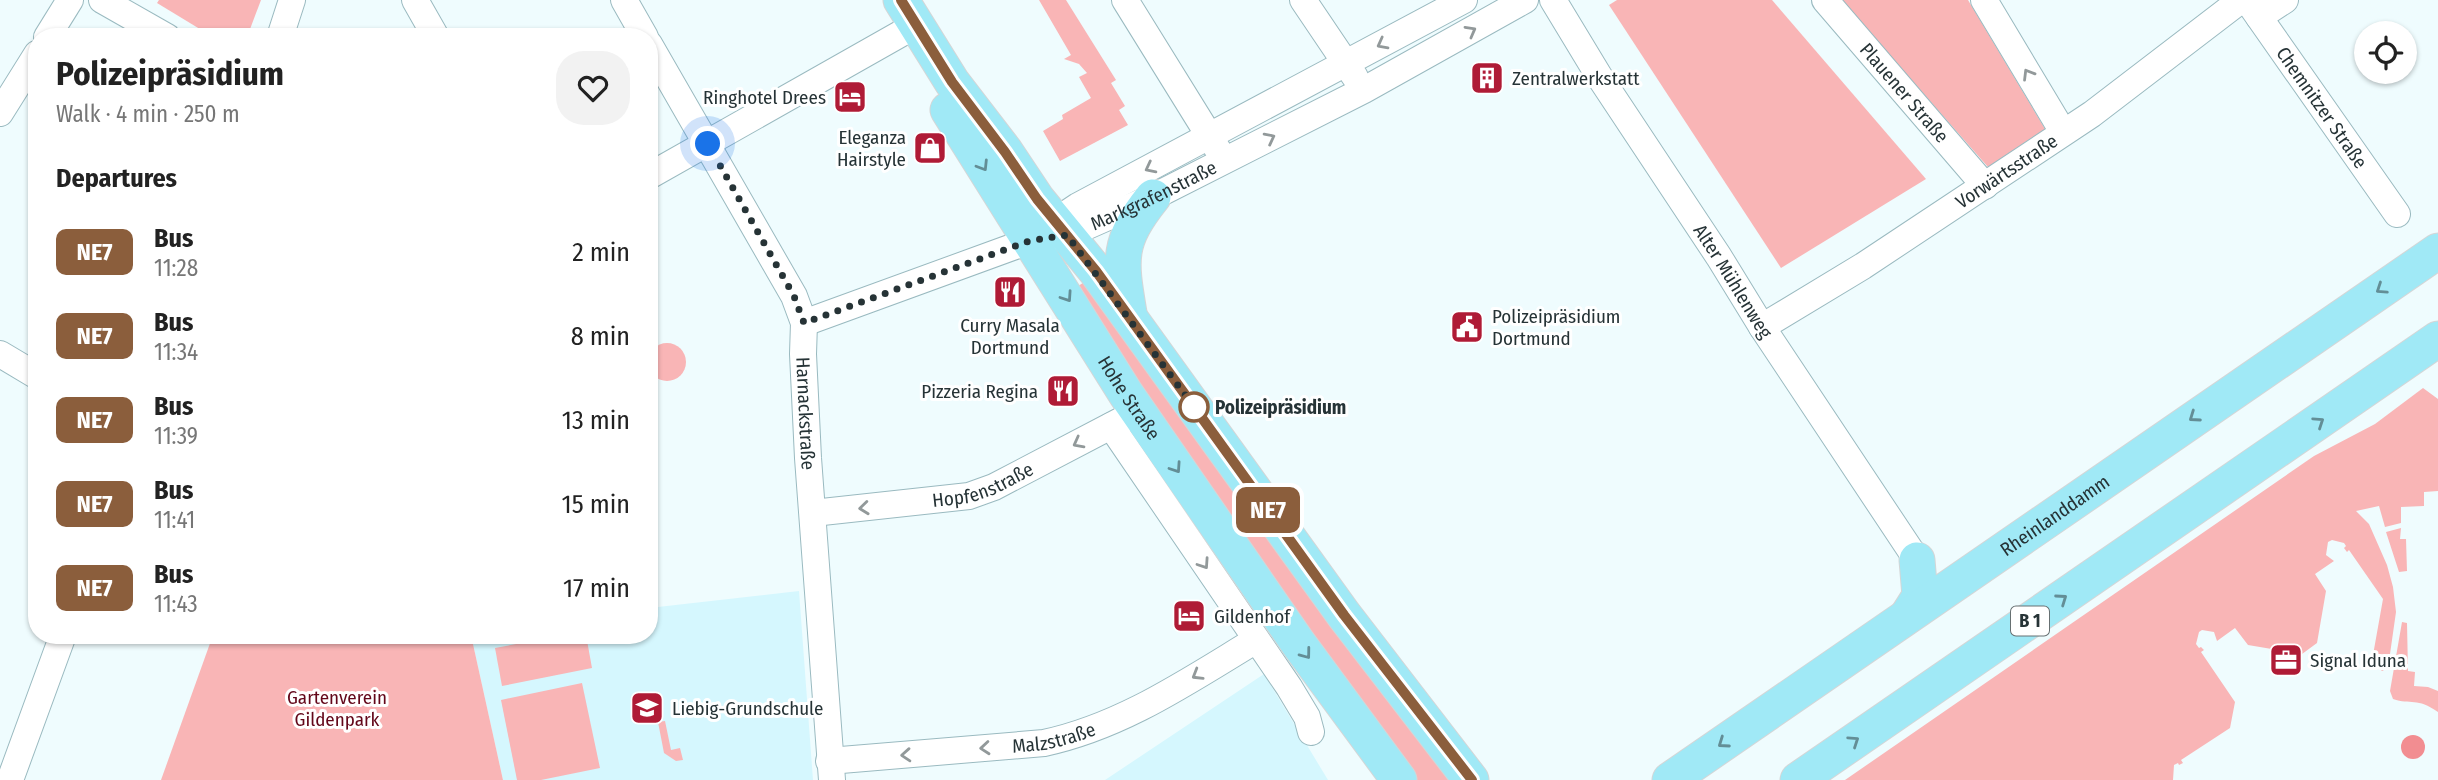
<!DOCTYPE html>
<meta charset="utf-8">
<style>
:root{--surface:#fff;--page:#f2f2f2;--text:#222;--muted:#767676}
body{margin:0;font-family:"Fira Sans Condensed",sans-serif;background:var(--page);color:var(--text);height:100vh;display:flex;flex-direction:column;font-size:26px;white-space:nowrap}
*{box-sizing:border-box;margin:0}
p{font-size:23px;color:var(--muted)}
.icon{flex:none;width:38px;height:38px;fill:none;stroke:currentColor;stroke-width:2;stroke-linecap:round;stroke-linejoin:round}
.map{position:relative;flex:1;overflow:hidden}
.drawer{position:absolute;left:28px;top:28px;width:630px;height:616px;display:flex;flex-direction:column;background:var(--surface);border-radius:28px;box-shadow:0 2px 5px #0004}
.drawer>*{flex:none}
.badge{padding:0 14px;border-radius:10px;font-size:24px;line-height:46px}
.controls{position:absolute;left:2354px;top:21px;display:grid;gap:14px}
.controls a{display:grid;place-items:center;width:63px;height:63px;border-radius:50%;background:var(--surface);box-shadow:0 2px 5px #0004;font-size:35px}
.you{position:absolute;width:35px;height:35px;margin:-18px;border:5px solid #fff;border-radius:50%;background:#1a73e8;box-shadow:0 0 0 10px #1a73e833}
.map>.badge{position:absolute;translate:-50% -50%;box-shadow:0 0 0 4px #fff}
h2{padding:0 28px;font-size:26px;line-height:63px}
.round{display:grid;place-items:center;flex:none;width:74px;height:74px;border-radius:28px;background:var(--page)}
.summary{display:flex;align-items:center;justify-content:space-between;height:119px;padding:0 28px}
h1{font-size:33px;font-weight:700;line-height:52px}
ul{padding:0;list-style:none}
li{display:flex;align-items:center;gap:21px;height:84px;padding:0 28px}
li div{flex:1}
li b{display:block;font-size:26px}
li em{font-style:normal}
li .badge{min-width:77px;font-weight:700;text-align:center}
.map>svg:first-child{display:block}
.built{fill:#d5f7fe}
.green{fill:#f9b5b6}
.water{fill:#f28d91}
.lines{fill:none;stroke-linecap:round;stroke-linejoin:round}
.minor-casing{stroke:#9abac0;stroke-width:28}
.major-casing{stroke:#d4d6d7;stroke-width:37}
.minor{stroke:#fff;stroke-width:26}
.major{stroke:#a0e9f6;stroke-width:35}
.oneway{stroke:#92999a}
.oneway2{stroke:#638e96}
.line-casing{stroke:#fff;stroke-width:16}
.line{stroke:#8b5e3c;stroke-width:10}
.walk{stroke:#263336;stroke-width:7;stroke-dasharray:0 12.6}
.stop-dot{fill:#fff;stroke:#8b5e3c;stroke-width:3.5}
.labels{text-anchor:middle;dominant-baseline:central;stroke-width:6;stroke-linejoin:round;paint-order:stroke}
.shield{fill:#fff;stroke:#677072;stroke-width:2}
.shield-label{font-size:18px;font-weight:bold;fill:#263336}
.poi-label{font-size:19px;fill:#263336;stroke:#fff;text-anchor:start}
.street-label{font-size:19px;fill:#263336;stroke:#fff}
.stop-label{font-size:19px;font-weight:bold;fill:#263336;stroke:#fff;text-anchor:start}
.park-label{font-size:19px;fill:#63071a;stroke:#fff}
</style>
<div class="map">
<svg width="2438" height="780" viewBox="0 0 2438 780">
<rect width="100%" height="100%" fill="#effcfe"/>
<!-- built -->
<g class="built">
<polygon points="799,591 813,780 503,780 471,635 649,635 649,608"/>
<polygon points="1264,674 1328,780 1105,780"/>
</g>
<!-- green -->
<g class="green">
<polygon points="159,0 261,0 247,37 213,37 157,3"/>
<polygon points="1039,0 1066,0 1116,80 1111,83 1125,106 1119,110 1128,125 1060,161 1043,131 1063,119 1062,115 1091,98 1079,77 1087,73 1079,64 1064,59 1071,55"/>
<polygon points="1617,0 1772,0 1926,179 1781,268 1609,5"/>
<polygon points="1841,0 1968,0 2045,129 1988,167"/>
<polygon points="1089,279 1460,780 1412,780 1072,290"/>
<circle cx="667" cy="362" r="19"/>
<polygon points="2423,388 2438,399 2438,491 2424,492 2424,506 2401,507 2401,523 2385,527 2379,506 2356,511 2369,524 2387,565 2393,587 2396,612 2388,668 2382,671 2369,657 2373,655 2383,599 2349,550 2347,552 2344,548 2346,546 2344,543 2332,540 2328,542 2326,555 2334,561 2315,574 2326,591 2317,643 2302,654 2248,645 2235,628 2217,641 2214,632 2202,630 2199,632 2196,644 2199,648 2201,647 2204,650 2201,652 2235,702 2230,728 2181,760 2183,763 2179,765 2178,763 2174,765 2173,780 1845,780 2314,456 2375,424"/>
<polygon points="2401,528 2400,539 2406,539 2407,571 2399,572 2386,532"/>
<path d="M2402 622 2407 623 2408 671 2415 672 2414 686 2428 687 2438 691V712C2417 697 2411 705 2393 699L2390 691Z"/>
<polygon points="213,635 471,635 503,780 161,780"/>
<polygon points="564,635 586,635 592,668 502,686 495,648"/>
<polygon points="582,683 600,768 541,780 517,780 501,700"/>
<polygon points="665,721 671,750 680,748 683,760 676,761 664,753 658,722"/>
</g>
<!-- water -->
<circle class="water" cx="2413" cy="747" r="12"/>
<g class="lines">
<defs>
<g id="minor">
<polyline points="102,0 167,37"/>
<polyline points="415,0 436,37"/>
<polyline points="624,0 645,37"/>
<polyline points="1125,0 1218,150"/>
<polyline points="1303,0 1355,77"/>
<path id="s1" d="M1553 0 1599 76 1719 257 1762 327 1917 560"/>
<path id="s2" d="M1825 0 1985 186"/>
<polyline points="1984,0 2063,132"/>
<path id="s3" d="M2247 0 2397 214"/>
<polyline points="2259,17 2285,0"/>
<polyline points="47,37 70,0"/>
<polyline points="280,37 292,0"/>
<path id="s4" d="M649 44 794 296 804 323 803 354 808 458 832 780"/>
<polyline points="0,113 37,54"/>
<polyline points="649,176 916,25"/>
<polyline points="1042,230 1078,206 1464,0"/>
<path id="s5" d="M804 323 1029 241 1067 235 1153 197 1364 90 1525 0"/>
<path id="s6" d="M1762 327 1863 266 2092 114 2241 0"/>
<polyline points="0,354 37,376"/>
<polyline points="1111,426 1289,687 1307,717 1311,732"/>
<path id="s7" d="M813 513 969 496 994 487 1124 419"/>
<path id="s8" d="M829 761 1044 743C1123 726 1188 681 1256 640"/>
<polyline points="10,780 63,635"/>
</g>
<g id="major">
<polyline points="901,0 952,82 1005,151 1037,199 1096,271 1344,615 1471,780"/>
<path id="s9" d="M948 110 1126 394 1298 643 1399 780"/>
<path d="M1129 313C1120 259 1117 242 1153 197"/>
<polyline points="1908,615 1920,596 1917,560"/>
<path id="s10" d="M1670 780 2438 251"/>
<polyline points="1798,780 2438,339"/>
</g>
</defs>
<!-- minor casing -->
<use href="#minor" class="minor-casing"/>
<!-- major casing -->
<use href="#major" class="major-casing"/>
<!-- minor -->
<use href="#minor" class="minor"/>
<!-- major -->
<use href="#major" class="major"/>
</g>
<!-- one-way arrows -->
<defs><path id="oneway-chevron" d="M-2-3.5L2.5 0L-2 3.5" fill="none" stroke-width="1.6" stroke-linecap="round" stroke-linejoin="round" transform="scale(1.75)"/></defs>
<g class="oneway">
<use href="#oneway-chevron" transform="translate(1471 31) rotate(-29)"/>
<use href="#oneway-chevron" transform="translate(1382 44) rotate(152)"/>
<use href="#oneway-chevron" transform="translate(2028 74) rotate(-121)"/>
<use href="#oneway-chevron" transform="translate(1270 138) rotate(-27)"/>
<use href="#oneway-chevron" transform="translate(1150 168) rotate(153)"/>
<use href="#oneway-chevron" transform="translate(1078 443) rotate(152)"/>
<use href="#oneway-chevron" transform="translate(864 508) rotate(174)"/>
<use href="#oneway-chevron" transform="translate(1204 564) rotate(56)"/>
<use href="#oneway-chevron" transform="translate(1197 675) rotate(149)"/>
<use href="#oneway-chevron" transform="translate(985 748) rotate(175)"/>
<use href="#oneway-chevron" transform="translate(906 755) rotate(176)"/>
</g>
<g class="oneway2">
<use href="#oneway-chevron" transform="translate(983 166) rotate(58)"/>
<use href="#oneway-chevron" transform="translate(2381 289) rotate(146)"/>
<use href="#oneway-chevron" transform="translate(1067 297) rotate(56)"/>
<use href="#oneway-chevron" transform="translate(2194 417) rotate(145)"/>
<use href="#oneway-chevron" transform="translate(2319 422) rotate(-34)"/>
<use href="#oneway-chevron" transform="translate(1176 468) rotate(56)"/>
<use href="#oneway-chevron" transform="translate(2062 599) rotate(-35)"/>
<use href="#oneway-chevron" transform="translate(1306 654) rotate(53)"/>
<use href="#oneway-chevron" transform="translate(1854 741) rotate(-34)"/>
<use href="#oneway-chevron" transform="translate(1723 743) rotate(145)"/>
</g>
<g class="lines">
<defs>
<polyline id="line" points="901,0 952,82 1005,152 1037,199 1096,271 1344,615 1472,780"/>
</defs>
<!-- line casing -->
<use href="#line" class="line-casing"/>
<!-- line -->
<use href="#line" class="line"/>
<!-- walk -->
<polyline class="walk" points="708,144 794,296 804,323 1029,241 1067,235 1194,407"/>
</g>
<!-- icons -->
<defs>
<symbol id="building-square" viewBox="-11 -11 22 22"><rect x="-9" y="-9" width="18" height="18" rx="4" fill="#af1b36" stroke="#fff"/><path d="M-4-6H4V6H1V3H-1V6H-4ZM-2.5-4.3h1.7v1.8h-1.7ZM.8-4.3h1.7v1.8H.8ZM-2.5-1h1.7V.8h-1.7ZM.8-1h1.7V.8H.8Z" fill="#fff"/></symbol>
<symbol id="hotel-square" viewBox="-11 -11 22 22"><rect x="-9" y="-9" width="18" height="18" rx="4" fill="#af1b36" stroke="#fff"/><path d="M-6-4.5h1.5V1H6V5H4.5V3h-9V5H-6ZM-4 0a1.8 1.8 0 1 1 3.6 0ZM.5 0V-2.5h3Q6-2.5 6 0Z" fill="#fff"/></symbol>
<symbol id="shop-square" viewBox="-11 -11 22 22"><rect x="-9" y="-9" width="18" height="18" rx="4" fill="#af1b36" stroke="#fff"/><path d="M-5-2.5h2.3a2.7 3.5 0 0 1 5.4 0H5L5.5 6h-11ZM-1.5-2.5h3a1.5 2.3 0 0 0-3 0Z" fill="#fff"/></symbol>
<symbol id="restaurant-square" viewBox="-11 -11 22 22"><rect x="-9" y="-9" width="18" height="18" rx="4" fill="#af1b36" stroke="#fff"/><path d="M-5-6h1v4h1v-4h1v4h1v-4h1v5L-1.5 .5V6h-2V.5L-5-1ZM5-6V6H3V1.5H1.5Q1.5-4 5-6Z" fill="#fff"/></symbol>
<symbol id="civic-square" viewBox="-11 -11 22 22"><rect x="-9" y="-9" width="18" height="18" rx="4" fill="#af1b36" stroke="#fff"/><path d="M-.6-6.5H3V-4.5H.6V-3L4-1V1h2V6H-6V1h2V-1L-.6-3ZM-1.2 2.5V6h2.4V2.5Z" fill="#fff"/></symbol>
<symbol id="office-square" viewBox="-11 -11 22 22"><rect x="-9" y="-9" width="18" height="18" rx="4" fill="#af1b36" stroke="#fff"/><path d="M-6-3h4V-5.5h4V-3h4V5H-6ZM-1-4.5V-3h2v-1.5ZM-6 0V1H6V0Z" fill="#fff"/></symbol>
<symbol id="school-square" viewBox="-11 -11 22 22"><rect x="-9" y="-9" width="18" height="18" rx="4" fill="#af1b36" stroke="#fff"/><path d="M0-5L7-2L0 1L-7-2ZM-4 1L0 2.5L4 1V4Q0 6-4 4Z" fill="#fff"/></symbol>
</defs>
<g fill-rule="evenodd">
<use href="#building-square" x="1468" y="59" width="38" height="38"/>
<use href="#hotel-square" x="831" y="78" width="38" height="38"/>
<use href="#shop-square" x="911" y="129" width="38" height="38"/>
<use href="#restaurant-square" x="991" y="273" width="38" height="38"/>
<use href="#civic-square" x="1448" y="308" width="38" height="38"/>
<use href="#restaurant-square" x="1044" y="372" width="38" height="38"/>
<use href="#hotel-square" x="1170" y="597" width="38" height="38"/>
<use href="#office-square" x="2267" y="641" width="38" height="38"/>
<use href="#school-square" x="628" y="689" width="38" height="38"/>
</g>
<!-- markers -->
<circle class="stop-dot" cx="1194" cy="407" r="14"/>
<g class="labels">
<!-- shield labels -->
<rect class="shield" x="2011" y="606.5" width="38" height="29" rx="5"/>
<g class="shield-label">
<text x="2030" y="621">B 1</text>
</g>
<!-- poi labels -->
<g class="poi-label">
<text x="1512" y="78">Zentralwerkstatt</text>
<text x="826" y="97" text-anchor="end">Ringhotel Drees</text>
<text x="906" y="137" text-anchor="end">Eleganza<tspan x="906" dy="22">Hairstyle</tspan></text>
<text x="1492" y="316">Polizeipräsidium<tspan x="1492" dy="22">Dortmund</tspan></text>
<text x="1010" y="325" text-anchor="middle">Curry Masala<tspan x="1010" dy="22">Dortmund</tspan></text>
<text x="1038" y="391" text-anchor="end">Pizzeria Regina</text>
<text x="1214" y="616">Gildenhof</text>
<text x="2310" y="660">Signal Iduna</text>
<text x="672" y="708">Liebig-Grundschule</text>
</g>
<!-- street labels -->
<g class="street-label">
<text stroke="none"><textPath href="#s2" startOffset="122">Plauener Straße</textPath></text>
<text stroke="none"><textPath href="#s3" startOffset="131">Chemnitzer Straße</textPath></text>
<text stroke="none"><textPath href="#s6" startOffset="290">Vorwärtsstraße</textPath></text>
<text stroke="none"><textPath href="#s5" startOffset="373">Markgrafenstraße</textPath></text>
<text stroke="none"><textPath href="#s1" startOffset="334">Alter Mühlenweg</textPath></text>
<text stroke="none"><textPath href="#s9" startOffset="340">Hohe Straße</textPath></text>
<text stroke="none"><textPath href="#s4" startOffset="410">Harnackstraße</textPath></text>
<text stroke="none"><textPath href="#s7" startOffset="173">Hopfenstraße</textPath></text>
<text stroke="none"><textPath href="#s10" startOffset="467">Rheinlanddamm</textPath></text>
<text stroke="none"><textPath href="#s8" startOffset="226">Malzstraße</textPath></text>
</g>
<!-- stop labels -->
<g class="stop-label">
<text x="1215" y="407">Polizeipräsidium</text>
</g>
<!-- park labels -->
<g class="park-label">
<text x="337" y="697">Gartenverein<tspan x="337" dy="22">Gildenpark</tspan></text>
</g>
</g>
</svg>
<div class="controls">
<a><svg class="icon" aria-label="locate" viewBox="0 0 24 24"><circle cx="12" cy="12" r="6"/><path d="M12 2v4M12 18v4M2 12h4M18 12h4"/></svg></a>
</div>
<div class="you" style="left:708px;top:144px"></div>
<b class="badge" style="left:1268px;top:510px;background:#8b5e3c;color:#fff">NE7</b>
<section class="drawer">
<div class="summary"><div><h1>Polizeipräsidium</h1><p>Walk · 4 min · 250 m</p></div><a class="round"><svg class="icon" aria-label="heart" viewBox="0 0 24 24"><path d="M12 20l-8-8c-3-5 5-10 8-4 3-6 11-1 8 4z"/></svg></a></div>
<h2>Departures</h2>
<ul>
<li><span class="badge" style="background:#8b5e3c;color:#fff">NE7</span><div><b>Bus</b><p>11:28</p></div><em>2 min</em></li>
<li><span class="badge" style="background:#8b5e3c;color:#fff">NE7</span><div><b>Bus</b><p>11:34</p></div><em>8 min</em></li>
<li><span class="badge" style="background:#8b5e3c;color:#fff">NE7</span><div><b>Bus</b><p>11:39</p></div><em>13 min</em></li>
<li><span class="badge" style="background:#8b5e3c;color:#fff">NE7</span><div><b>Bus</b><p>11:41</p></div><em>15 min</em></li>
<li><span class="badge" style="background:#8b5e3c;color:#fff">NE7</span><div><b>Bus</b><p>11:43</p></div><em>17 min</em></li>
</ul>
</section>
</div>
